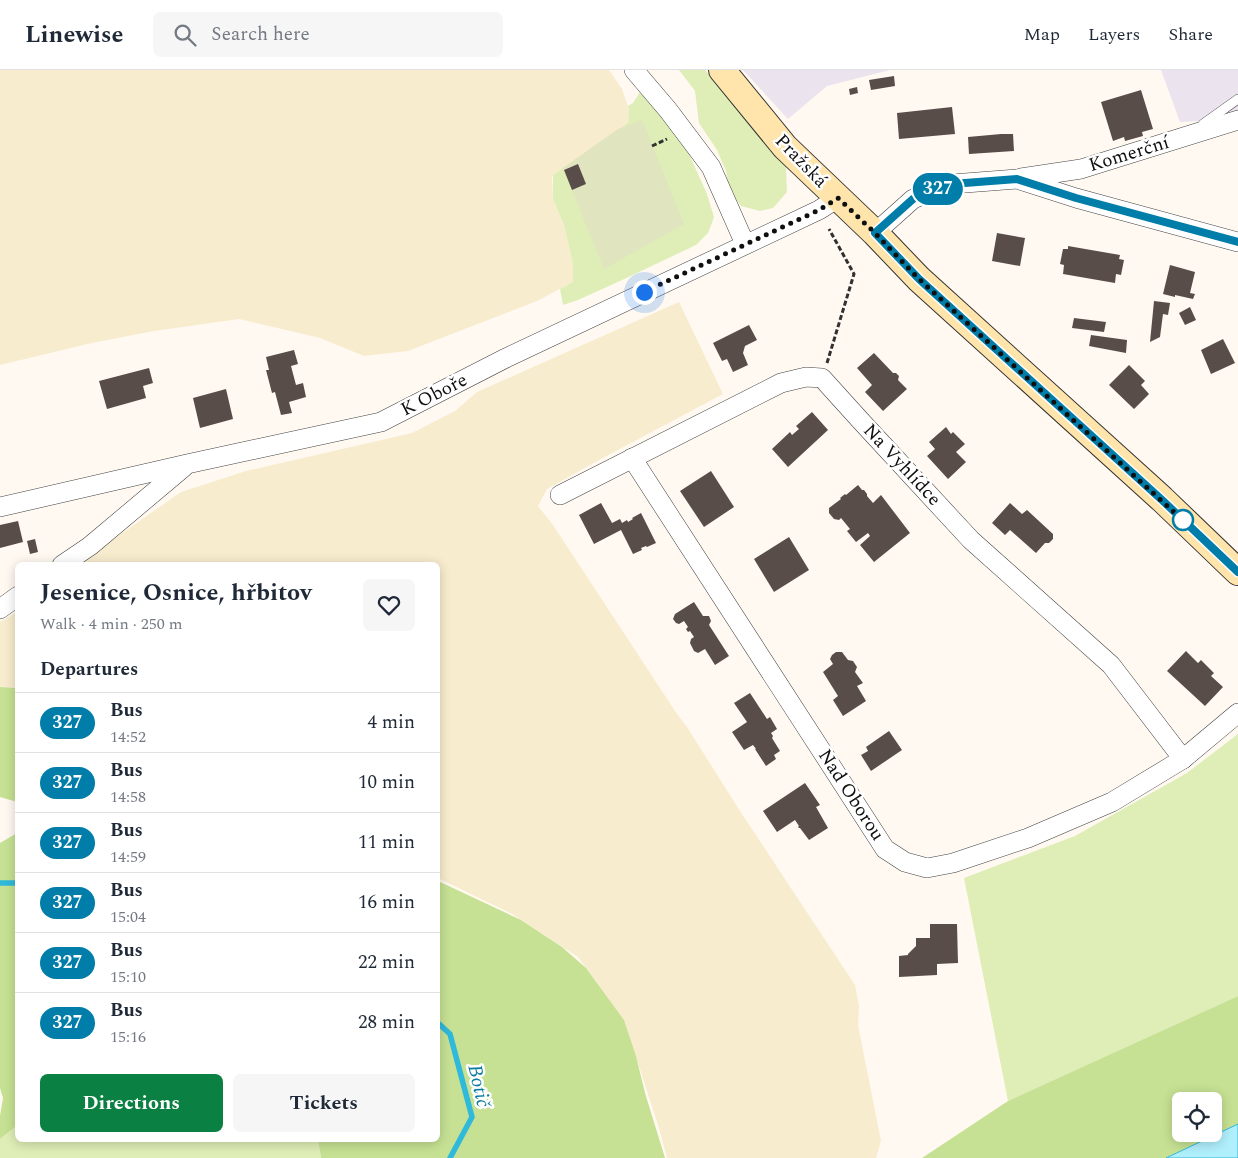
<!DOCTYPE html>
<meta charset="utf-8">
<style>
:root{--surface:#fff;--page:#f6f6f7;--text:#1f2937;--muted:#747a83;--line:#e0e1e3;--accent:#0b8043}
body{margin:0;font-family:Spectral,serif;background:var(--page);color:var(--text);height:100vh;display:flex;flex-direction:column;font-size:19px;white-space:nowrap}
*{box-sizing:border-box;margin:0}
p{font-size:16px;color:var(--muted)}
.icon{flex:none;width:28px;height:28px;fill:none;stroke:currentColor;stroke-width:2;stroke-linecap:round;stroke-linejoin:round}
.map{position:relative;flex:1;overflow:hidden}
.panel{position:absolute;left:15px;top:492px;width:425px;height:580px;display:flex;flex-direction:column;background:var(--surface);border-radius:8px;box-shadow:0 2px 12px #0003}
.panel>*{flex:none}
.badge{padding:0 10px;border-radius:16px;font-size:18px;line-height:32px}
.fabs{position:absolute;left:1172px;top:1022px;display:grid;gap:10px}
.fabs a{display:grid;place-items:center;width:50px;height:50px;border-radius:8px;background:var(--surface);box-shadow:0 2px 12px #0003;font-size:25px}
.you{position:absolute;width:25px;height:25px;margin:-12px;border:4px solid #fff;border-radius:50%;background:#1a73e8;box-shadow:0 0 0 8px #1a73e833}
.map>.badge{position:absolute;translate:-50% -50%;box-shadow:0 0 0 2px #fff}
h2{padding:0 25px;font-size:19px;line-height:45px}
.round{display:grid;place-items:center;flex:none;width:52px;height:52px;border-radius:8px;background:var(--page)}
.head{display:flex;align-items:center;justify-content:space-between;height:85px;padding:0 25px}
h1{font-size:24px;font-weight:700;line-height:38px}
.button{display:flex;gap:10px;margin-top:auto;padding:10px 25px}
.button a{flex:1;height:58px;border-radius:8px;background:var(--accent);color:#fff;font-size:20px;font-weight:700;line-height:58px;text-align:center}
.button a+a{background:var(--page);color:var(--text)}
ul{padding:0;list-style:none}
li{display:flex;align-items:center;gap:15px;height:60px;padding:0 25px;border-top:1px solid var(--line)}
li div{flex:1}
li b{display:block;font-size:19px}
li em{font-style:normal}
li .badge{min-width:55px;font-weight:700;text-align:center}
header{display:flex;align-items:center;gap:30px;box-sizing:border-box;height:70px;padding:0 25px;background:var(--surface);border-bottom:1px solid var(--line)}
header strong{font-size:24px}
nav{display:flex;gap:28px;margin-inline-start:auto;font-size:18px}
.search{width:350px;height:45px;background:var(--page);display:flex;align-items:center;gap:12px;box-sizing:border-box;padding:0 18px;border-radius:8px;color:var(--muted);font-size:19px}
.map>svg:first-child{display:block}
.industrial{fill:#ebe3ee}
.farmland{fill:#f8ecce}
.green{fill:#deeeb6}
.forest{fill:#c6e193;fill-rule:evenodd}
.cemetery{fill:#e0e4bf}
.water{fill:#b0effc;stroke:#2fb9db}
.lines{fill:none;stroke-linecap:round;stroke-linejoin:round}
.stream{stroke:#2fb9db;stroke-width:5.5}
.building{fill:#594d4a}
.lane-casing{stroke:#424242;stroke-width:10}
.street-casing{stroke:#424242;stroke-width:20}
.secondary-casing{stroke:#313131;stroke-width:28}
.path{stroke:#313131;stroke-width:3;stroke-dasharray:5 2.5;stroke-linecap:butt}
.lane{stroke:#fff;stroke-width:9}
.street{stroke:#fff;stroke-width:19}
.secondary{stroke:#ffe5ac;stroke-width:26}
.line-casing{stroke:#fff;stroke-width:11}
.line{stroke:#007da8;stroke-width:8}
.walk{stroke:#0f0f0f;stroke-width:5;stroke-dasharray:0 9}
.stop-dot{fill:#fff;stroke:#007da8;stroke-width:2.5}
.labels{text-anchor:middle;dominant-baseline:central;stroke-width:5;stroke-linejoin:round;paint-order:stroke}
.street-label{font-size:19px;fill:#0f0f0f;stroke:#fff}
.water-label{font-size:20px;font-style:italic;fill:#0c7c9e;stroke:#fff}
</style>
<header>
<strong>Linewise</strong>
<div class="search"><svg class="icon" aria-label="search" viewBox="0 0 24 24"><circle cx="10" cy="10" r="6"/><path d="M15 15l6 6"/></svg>Search here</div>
<nav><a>Map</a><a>Layers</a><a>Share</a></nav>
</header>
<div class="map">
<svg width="1238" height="1088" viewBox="0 0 1238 1088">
<rect width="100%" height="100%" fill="#fff9f1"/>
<!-- industrial -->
<g class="industrial">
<polygon points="743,0 890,0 827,16 788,49"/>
<polygon points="1161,0 1238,0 1238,46 1227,50 1180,52"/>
</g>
<!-- farmland -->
<g class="farmland">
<polygon points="0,0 609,0 622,19 629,39 628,53 552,106 553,129 564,155 573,194 573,212 537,231 408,281 364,286 320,268 239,249 154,261 92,273 0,295"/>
<polygon points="679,232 723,324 599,390 547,419 538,436 553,455 677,644 687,657 740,741 855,915 859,936 858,955 881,1071 876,1088 667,1088 659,1058 624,950 578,887 512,844 438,808 438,495 79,495 111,471 181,422 246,401 412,363 455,341 477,322"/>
<polygon points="17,542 17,618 0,617 0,552"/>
</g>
<!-- green -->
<g class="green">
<polygon points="679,0 705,0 768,74 786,97 787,122 773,138 760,141 741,136 729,119 726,101 717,80 699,53 695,21"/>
<polygon points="640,22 663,47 689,84 707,124 714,147 708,163 696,175 620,211 578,230 563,235 560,219 573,212 573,194 564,155 553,129 553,105 628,53 629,39 628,36 633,33"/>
<polygon points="1238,664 1238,926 1008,1031 964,808 1075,766 1187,703"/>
<polygon points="17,1040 18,1070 318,1070 321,1088 0,1088 0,1069 15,1057"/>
</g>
<!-- forest -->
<g class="forest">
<polygon points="0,617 17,618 17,732 0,727"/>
<polygon points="17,763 17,1040 15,1057 0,1069 0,1046 3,1028 0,1018 0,773"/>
<polygon points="438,811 521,850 562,877 586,898 624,950 636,986 645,1023 665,1088 321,1088 318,1070 438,1070"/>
<path d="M1238 926V1054L1166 1088H922L1008 1031ZM1181 1031H1214V1064H1181Z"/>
</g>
<!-- cemetery -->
<polygon class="cemetery" points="642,50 684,154 604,199 563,98 618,59"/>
<!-- water -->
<polygon class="water" points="1238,1054 1238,1088 1166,1088"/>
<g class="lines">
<!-- stream -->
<g class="stream">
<polyline points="0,813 18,813"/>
<polyline points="438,953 450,964 472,1047 450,1088"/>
</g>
</g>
<!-- building -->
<g class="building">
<polygon points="894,6 895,16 871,20 869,10"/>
<polygon points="857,17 858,23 850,25 849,19"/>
<polygon points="1141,20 1153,59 1142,62 1143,66 1125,71 1124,67 1113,71 1101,32"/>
<polygon points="952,37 955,64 899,69 897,43"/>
<polygon points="1001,64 1013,64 1014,81 969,84 968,67"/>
<polygon points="578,94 586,114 572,120 564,100"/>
<polygon points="997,163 1025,168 1020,196 992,191"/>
<polygon points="1068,176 1120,185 1119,189 1124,190 1121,205 1116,204 1115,213 1063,204 1064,195 1060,194 1063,179 1068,179"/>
<polygon points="1170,195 1195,202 1190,223 1195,224 1193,229 1175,225 1175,227 1163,224"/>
<polygon points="1154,231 1170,233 1168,245 1163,244 1160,267 1150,272"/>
<polygon points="1190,237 1196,250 1185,255 1179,243"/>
<polygon points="1074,248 1106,252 1104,262 1072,258"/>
<polygon points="749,255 757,270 745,276 743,283 748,295 733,302 727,289 722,291 713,273"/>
<polygon points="1091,265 1127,270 1126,283 1089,276"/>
<polygon points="1223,269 1235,293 1211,304 1201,280"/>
<polygon points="294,280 298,294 291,296 296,315 303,313 306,327 289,332 292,343 281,345 275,322 272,323 266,300 269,300 266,287"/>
<polygon points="874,283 893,303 896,303 899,306 898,310 907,319 883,341 865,322 872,315 857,298"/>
<polygon points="1129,295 1145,311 1141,315 1149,324 1134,339 1109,315"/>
<polygon points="149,298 153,313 143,316 146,328 107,339 99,311"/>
<polygon points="226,319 233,349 200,358 193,328"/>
<polygon points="812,342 828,360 788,397 772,379 790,362 792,365 799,359 796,356"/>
<polygon points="946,357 951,364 953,362 965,374 956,382 966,392 948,409 927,386 935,379 929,372"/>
<polygon points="711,401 734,437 704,457 680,421"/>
<polygon points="858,415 862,420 864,420 867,424 867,426 873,433 881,425 910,463 874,492 860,475 870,466 868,463 856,472 847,461 850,459 841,448 839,450 834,449 829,443 829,438 841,429 840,428 845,424 846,425"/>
<polygon points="601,433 612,453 620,449 622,453 627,450 628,452 633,449 632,448 641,443 656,473 647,477 646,476 641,478 642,480 633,484 621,460 594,474 579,445"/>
<polygon points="1010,433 1022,444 1027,440 1053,464 1053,469 1049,473 1045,473 1036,483 1010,460 1005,465 992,453"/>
<polygon points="18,451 23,472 0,478 0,455"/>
<polygon points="789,467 809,500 774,522 754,489"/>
<polygon points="35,469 38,482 30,484 27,471"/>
<polygon points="694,532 703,546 709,546 711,551 709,555 729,586 715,595 705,579 698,583 694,581 690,573 691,569 694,567 690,561 688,562 686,559 688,557 684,551 679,554 676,553 673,549 675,544"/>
<polygon points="1186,581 1198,593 1201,590 1214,603 1211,606 1223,617 1205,636 1167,601"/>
<polygon points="836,582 842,582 848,590 853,591 857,597 855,602 863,613 857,616 866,631 843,646 833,630 838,626 823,602 833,594 830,589 832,585"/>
<polygon points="750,623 767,649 770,647 777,659 771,663 773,666 772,668 780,681 774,685 776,689 766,696 755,679 756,679 753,675 744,680 732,662 747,652 734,633"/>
<polygon points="889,661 902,680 871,701 861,685 868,681 866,677"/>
<polygon points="805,713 820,735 816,737 828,758 809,770 800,758 799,758 798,757 799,756 795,750 777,762 763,741"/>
<polygon points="930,854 957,854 958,893 937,894 937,905 899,907 899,886 908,885 908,884 916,876 916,868 930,868"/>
</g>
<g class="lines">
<defs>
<polyline id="lane" points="1203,54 1238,29"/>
<g id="street">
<polyline points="634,0 668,40 711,97 745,174"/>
<polyline points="1021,108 1081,99 1238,50"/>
<polyline points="875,163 913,129 952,114 1017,109 1076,128 1238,172"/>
<polyline points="632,388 885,779 905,792 927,798 953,793 1028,768 1112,732 1183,689 1238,643"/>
<polyline points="560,425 781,313 806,307 822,308 860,350 971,470 1111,595 1183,689"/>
<polyline points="0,437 187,394 381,352 506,288 819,140 838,128"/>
<polyline points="62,495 90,476 184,397"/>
<polyline points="0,539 18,526"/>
</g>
<polyline id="secondary" points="722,0 785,77 875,163 919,209 1162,429 1238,502"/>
</defs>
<!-- lane casing -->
<use href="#lane" class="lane-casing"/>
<!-- street casing -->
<use href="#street" class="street-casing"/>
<!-- secondary casing -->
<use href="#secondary" class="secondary-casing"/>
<!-- path -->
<g class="path">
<polyline points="652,76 667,69"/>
<polyline points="827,293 854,204 829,159"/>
</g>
<!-- lane -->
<use href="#lane" class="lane"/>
<!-- street -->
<use href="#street" class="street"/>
<!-- secondary -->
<use href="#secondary" class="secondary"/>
</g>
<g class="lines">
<defs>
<polyline id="line" points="1238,172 1076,128 1017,109 952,114 913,129 875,163 919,209 1162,430 1238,502"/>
</defs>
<!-- line casing -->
<use href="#line" class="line-casing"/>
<!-- line -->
<use href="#line" class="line"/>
<!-- walk -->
<polyline class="walk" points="644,222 819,140 838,128 875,163 919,209 1187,454 1183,450"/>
</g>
<!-- markers -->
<circle class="stop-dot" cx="1183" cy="450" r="10"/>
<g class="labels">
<!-- street labels -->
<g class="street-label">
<text transform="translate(1129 84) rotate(-17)">Komerční</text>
<text transform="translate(801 91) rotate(46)">Pražská</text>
<text transform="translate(434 325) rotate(-27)">K Oboře</text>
<text transform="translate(902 395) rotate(47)">Na Vyhlídce</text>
<text transform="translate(851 725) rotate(57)">Nad Oborou</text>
</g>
<!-- water labels -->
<g class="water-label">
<text transform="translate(479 1016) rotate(77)">Botič</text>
</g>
</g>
</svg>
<div class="fabs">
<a><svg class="icon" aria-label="locate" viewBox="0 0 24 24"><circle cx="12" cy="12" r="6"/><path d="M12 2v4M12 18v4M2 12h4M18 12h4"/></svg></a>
</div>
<div class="you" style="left:644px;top:222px"></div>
<b class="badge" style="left:938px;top:119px;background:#007da8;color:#fff">327</b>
<section class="panel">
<div class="head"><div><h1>Jesenice, Osnice, hřbitov</h1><p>Walk · 4 min · 250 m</p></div><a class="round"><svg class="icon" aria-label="heart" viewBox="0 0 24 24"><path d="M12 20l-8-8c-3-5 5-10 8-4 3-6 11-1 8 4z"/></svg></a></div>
<h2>Departures</h2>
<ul>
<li><span class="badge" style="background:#007da8;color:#fff">327</span><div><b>Bus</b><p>14:52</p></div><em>4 min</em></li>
<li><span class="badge" style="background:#007da8;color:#fff">327</span><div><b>Bus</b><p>14:58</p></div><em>10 min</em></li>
<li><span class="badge" style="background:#007da8;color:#fff">327</span><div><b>Bus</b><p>14:59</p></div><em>11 min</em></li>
<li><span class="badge" style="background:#007da8;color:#fff">327</span><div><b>Bus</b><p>15:04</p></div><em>16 min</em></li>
<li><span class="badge" style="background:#007da8;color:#fff">327</span><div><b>Bus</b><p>15:10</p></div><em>22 min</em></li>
<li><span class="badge" style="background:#007da8;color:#fff">327</span><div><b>Bus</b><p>15:16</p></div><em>28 min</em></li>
</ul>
<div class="button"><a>Directions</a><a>Tickets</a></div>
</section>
</div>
